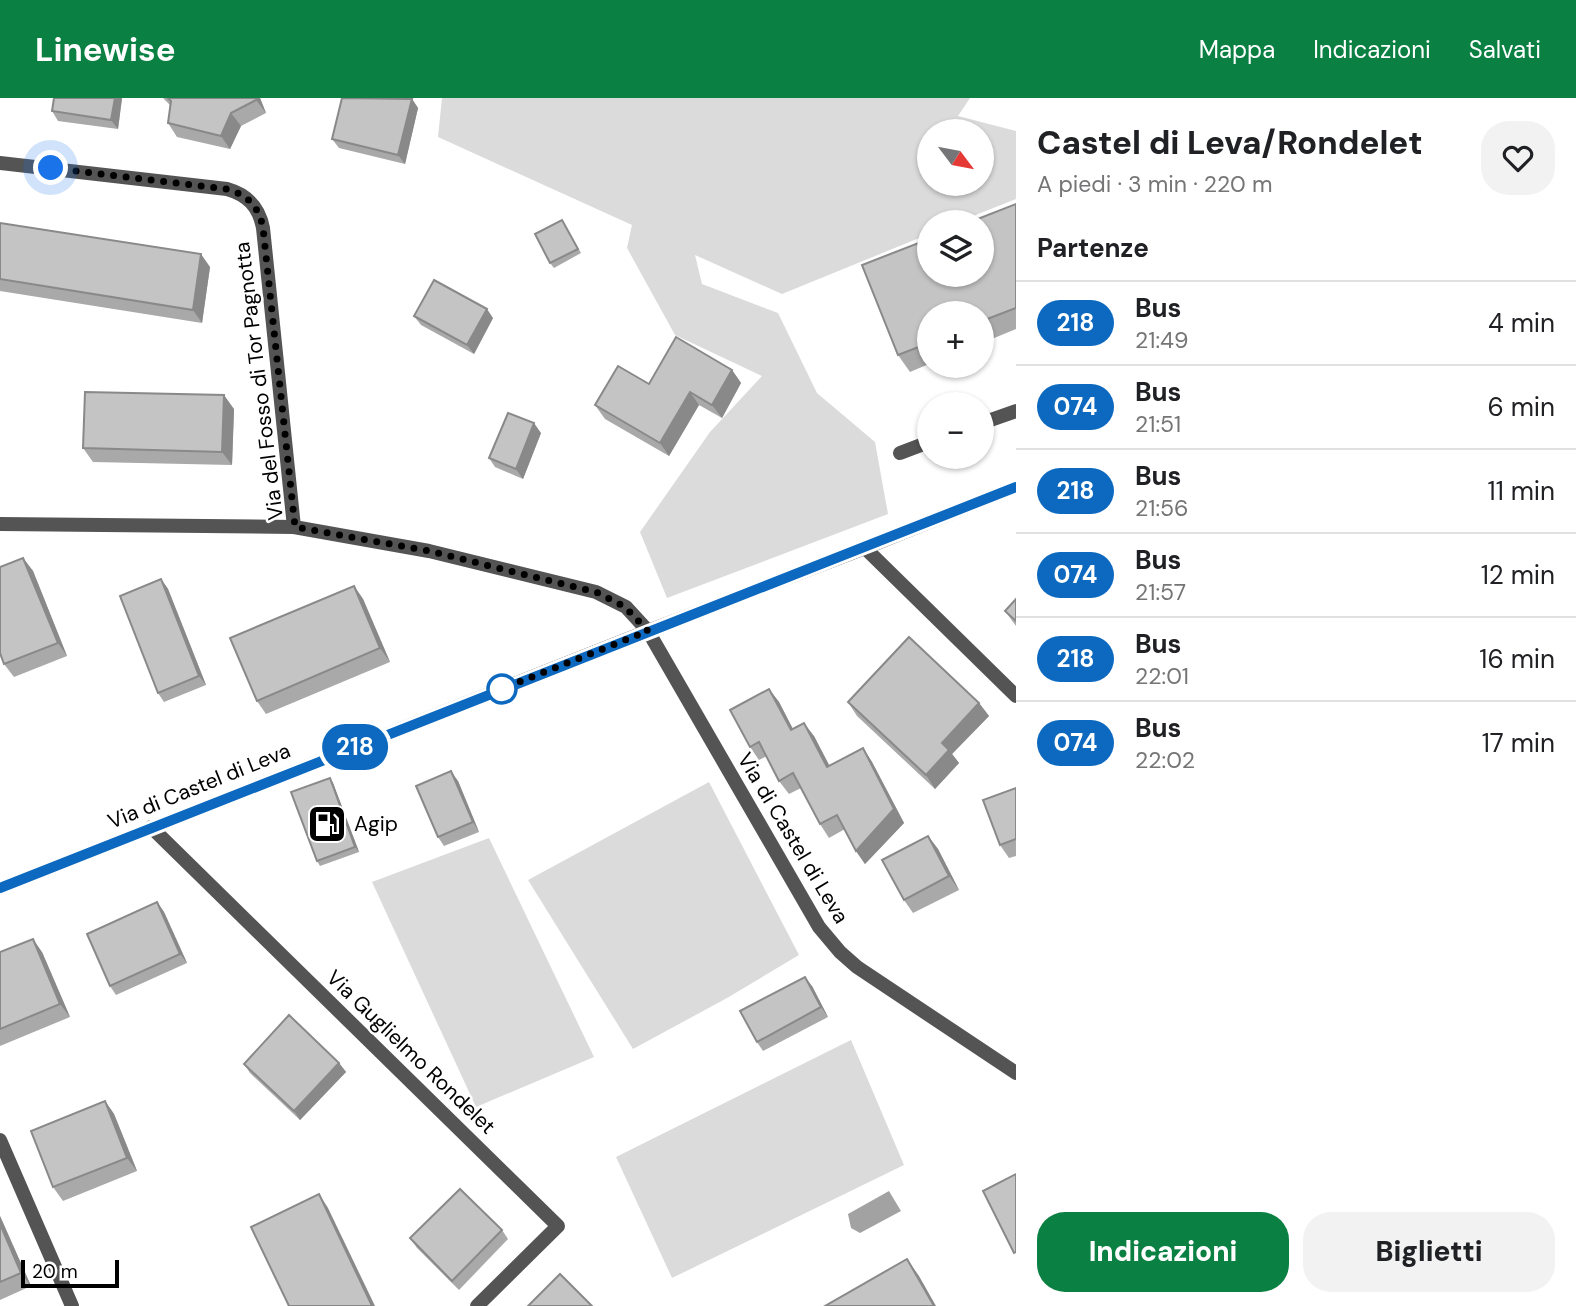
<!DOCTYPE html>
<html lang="it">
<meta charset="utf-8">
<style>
:root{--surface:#fff;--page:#f2f2f2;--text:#202124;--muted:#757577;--line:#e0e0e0;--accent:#0b8043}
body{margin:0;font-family:"DM Sans",sans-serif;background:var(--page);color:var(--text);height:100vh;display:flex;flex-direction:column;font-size:26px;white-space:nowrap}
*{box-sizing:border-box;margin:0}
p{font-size:23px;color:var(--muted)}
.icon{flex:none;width:38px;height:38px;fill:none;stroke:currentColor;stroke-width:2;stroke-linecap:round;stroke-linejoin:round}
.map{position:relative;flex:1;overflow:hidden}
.sheet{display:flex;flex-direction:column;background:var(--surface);width:560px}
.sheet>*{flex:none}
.badge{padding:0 14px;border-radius:23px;font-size:24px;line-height:46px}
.needle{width:46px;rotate:122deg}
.tools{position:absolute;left:917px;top:21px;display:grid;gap:14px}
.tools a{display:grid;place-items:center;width:77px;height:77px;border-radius:50%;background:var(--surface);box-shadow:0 2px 5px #0004;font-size:35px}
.scale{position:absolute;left:21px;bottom:18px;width:98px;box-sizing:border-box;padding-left:7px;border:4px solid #000;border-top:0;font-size:19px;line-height:24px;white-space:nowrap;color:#000;-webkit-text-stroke:5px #fff;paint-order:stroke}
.you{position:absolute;width:35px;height:35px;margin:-18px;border:5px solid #fff;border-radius:50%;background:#1a73e8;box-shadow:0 0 0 10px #1a73e833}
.map>.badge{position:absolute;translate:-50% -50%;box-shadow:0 0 0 4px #fff}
h2{padding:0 21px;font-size:26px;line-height:63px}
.round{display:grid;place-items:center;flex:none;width:74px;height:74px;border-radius:28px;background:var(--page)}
.overview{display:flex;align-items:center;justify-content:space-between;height:119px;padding:0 21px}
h1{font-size:33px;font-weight:800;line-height:52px}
.button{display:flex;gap:14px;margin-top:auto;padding:14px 21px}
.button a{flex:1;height:80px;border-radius:28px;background:var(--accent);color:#fff;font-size:28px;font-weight:800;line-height:80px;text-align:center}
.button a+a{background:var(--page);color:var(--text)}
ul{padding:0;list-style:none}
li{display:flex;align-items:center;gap:21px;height:84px;padding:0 21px;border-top:2px solid var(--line)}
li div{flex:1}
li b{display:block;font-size:26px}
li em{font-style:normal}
li .badge{min-width:77px;font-weight:700;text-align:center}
header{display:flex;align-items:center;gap:42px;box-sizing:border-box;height:98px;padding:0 35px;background:var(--accent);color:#fff}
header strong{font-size:33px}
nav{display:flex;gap:38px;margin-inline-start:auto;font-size:24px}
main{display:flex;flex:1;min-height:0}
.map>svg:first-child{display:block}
.green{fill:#dbdbdb;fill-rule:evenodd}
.water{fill:#a2a2a2}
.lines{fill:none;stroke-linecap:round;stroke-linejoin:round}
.service{stroke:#545454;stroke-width:14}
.minor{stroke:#545454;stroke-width:14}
.tertiary{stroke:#545454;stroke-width:14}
.wall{fill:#a9a9a9}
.shaded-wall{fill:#898989}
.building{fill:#c4c4c4;stroke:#898989;stroke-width:2}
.line-casing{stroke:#fff;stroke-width:16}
.line{stroke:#0c69bf;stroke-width:10}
.walk{stroke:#000;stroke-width:7;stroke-dasharray:0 12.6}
.stop-dot{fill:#fff;stroke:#0c69bf;stroke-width:3.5}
.labels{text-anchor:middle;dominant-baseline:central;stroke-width:5;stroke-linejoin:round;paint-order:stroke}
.street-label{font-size:21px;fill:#000;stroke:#fff}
.poi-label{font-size:21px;fill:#000;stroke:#fff;text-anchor:start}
</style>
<header>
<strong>Linewise</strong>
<nav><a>Mappa</a><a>Indicazioni</a><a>Salvati</a></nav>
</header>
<main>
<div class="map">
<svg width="1016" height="1208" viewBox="0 0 1016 1208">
<rect width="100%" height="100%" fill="#fff"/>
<!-- green -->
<g class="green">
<path d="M442 0H970L958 18 1016 33V101L958 124H929V136L782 196 695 157 702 186 778 215 817 295 875 344 888 416 667 500 640 434 710 334 762 278 675 237 627 150 632 127 438 39ZM982 33V86H929V33Z"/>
<polygon points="709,684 799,857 727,900 633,951 528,782"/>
<polygon points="489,740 594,959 476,1009 372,784"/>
<polygon points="851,942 904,1067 672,1180 616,1059"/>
</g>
<!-- water -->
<polygon class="water" points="889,1093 901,1113 860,1135 851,1130 848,1116"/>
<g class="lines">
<!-- service -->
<g class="service">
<polyline points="982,325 1016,313"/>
<polyline points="900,355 929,344"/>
</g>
<!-- minor -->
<g class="minor">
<path d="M0 65 227 91C248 97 259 109 263 130L294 429 429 453 596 494 626 509 648 533 819 829 840 854 857 869 1016 975"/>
<polyline points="0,426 294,429"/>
<polyline points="865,450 1016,598"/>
<polyline points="151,729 558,1128 477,1208"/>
<polyline points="0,1042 72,1208"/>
</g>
<!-- tertiary -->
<polyline class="tertiary" points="0,790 648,533 865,450 1016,389"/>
</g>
<!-- wall -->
<g class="wall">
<polygon points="54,0 122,0 118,31 58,23 52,13"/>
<polygon points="163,0 260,0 266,15 241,28 230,51 177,39 168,25 170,7"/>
<polygon points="412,1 418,10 405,66 339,50 332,41"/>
<polygon points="1016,106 1016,231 982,245 982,215 929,215 929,266 910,274 898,257 862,167 929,141 929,177 982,177 982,124 970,124"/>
<polygon points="562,122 581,155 554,170 550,165"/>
<polygon points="0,125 210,169 202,225 0,193"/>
<polygon points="414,218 493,220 474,256 421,227"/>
<polygon points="732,272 741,285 722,320 699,307 669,358 605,321 595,307 649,286"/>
<polygon points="234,311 232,367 93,364 83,350"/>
<polygon points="541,335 523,381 495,369 489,360"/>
<polygon points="23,460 33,473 67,558 14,579 4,566"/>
<polygon points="161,481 168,491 206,587 164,604 158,595"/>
<polygon points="354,488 363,501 390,564 266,616 257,603"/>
<polygon points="1016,501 1016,528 1005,513"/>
<polygon points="769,591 779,604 793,631 814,638 829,668 863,650 872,664 904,725 865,766 856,753 845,731 829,740 820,726 801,690 789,696 779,683 767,658 759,662 750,649"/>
<polygon points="848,604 979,605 989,618 952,656 959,665 935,691 857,618"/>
<polygon points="330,680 333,685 359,754 320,768 317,763"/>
<polygon points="458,683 479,734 444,748 438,739"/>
<polygon points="1016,690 1016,758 1009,760 1000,747"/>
<polygon points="928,738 938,751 959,792 913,815 904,802"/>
<polygon points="157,804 164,814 187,865 116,897 110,888"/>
<polygon points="0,854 42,854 70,919 0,948"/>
<polygon points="812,888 828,919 763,953 757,944"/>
<polygon points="339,965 346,974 300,1022 250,975 244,966"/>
<polygon points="105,1003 114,1016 137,1073 63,1103 53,1089"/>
<polygon points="0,1118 31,1188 0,1202"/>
<polygon points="502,1132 508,1141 459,1192 417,1150 410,1140"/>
</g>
<!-- shaded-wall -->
<g class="shaded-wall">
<polygon points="115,0 122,0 118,31 111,22"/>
<polygon points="256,0 260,0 266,15 256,2"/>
<polygon points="412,1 418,10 405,66 398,57"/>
<polygon points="231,15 241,28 230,51 221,38"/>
<polygon points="201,156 210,169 202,225 193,212"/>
<polygon points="487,211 493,220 474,256 467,247"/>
<polygon points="732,272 741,285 722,320 712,307"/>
<polygon points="690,294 699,307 669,358 660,345"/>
<polygon points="224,297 234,311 232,367 222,354"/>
<polygon points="534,325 541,335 523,381 516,371"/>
<polygon points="23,460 33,473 67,558 58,545"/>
<polygon points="161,481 168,491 206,587 199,578"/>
<polygon points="354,488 363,501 390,564 380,550"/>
<polygon points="769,591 779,604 800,645 791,632"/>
<polygon points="979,605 989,618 952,656 959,665 935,691 926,677 942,645"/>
<polygon points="804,625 814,638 837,682 827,669"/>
<polygon points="863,650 872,664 904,725 865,766 856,753"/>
<polygon points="451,673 458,683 479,734 473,724"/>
<polygon points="330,680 333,685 359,754 355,749"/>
<polygon points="928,738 938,751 959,792 949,778"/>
<polygon points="157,804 164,814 187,865 180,856"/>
<polygon points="33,841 42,854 70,919 60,906"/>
<polygon points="805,879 812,888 828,919 821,909"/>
<polygon points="339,965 346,974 300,1022 294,1013"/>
<polygon points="105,1003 114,1016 137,1073 127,1060"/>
<polygon points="319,1096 328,1110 375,1208 372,1208"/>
<polygon points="0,1118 31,1188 21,1175 0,1126"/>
<polygon points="907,1161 919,1178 936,1208 934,1208"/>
</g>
<!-- building -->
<g class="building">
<polygon points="54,0 115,0 111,22 52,13"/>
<polygon points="168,0 256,0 256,2 231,15 221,38 168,25 171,3"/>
<polygon points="342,0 412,1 398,57 332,41"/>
<polygon points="1016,106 1016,210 982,223 982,215 929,215 929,245 898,257 862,167 929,141 929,177 982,177 982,124 970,124"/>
<polygon points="562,122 578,151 550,165 535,136"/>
<polygon points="0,125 201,156 193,212 0,181"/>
<polygon points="434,182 487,211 467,247 414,218"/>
<polygon points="676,239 732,272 712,307 690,294 660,345 595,307 618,268 649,286"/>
<polygon points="85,294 224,297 222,354 83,350"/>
<polygon points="508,315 534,325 516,371 489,360"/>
<polygon points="23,460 58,545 4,566 0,555 0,469"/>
<polygon points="161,481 199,578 158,595 120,498"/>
<polygon points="354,488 380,550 257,603 230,540"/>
<polygon points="1016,501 1016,523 1005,513"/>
<polygon points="909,539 979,605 942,645 949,652 926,677 848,604"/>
<polygon points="769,591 791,632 804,625 827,669 863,650 894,711 856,753 837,717 820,726 793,675 779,683 759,644 750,649 730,612"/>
<polygon points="451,673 473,724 438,739 416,688"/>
<polygon points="330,680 355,749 317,763 291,694"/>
<polygon points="1016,690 1016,741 1000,747 983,702"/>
<polygon points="928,738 949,778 904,802 882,762"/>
<polygon points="157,804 180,856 110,888 87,836"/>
<polygon points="33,841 60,906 0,931 0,854"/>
<polygon points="805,879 821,909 757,944 740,913"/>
<polygon points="289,917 339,965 294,1013 244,966"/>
<polygon points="105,1003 127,1060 53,1089 31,1033"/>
<polygon points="1016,1076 1016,1154 1014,1155 983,1093"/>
<polygon points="460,1091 502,1132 452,1183 410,1140"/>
<polygon points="319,1096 372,1208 289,1208 251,1129"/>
<polygon points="0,1126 21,1175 0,1184"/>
<polygon points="907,1161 934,1208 825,1208"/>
<polygon points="560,1176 592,1208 528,1208"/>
</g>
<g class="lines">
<defs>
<path id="line" d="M0 790C338 655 678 525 1016 389"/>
</defs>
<!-- line casing -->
<use href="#line" class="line-casing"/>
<!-- line -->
<use href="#line" class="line"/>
<!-- walk -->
<path class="walk" d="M51 70 227 91C248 97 259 109 263 130L295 429 429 453 596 494 625 509 648 533 499 592 502 591"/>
</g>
<!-- icons -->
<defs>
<symbol id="fuel-square" viewBox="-11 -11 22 22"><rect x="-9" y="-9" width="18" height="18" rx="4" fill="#000" stroke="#fff"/><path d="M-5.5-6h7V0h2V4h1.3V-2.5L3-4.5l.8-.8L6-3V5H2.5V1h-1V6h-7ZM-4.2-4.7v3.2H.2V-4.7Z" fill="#fff"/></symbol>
</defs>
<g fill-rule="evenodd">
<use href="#fuel-square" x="305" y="704" width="44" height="44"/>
</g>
<!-- markers -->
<circle class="stop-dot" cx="502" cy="591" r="14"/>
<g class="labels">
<!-- street labels -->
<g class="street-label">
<text transform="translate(259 283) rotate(-97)">Via del Fosso di Tor Pagnotta</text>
<text transform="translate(199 688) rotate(-22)">Via di Castel di Leva</text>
<text transform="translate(793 740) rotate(59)">Via di Castel di Leva</text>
<text transform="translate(411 954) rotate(44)">Via Guglielmo Rondelet</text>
</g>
<!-- poi labels -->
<g class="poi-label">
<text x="354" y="726">Agip</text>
</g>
</g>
</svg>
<div class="tools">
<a><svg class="needle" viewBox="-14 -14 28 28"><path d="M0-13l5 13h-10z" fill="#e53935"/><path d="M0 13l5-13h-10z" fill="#757577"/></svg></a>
<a><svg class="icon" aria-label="layers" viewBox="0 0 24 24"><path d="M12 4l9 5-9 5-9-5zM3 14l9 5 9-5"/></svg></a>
<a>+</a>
<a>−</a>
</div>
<div class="scale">20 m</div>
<div class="you" style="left:51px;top:70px"></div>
<b class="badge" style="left:355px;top:649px;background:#0c69bf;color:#fff">218</b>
</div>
<section class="sheet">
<div class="overview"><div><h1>Castel di Leva/Rondelet</h1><p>A piedi · 3 min · 220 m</p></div><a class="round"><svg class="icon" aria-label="heart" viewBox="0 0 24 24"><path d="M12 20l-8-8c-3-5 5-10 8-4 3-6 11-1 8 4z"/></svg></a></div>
<h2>Partenze</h2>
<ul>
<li><span class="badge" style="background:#0c69bf;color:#fff">218</span><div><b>Bus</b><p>21:49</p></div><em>4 min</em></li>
<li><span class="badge" style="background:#0c69bf;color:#fff">074</span><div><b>Bus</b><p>21:51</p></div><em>6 min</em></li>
<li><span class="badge" style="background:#0c69bf;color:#fff">218</span><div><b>Bus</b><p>21:56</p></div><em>11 min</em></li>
<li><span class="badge" style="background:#0c69bf;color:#fff">074</span><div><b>Bus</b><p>21:57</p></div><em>12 min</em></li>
<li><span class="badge" style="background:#0c69bf;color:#fff">218</span><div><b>Bus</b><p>22:01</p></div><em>16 min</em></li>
<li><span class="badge" style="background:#0c69bf;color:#fff">074</span><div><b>Bus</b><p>22:02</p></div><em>17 min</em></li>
</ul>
<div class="button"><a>Indicazioni</a><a>Biglietti</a></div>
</section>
</main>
